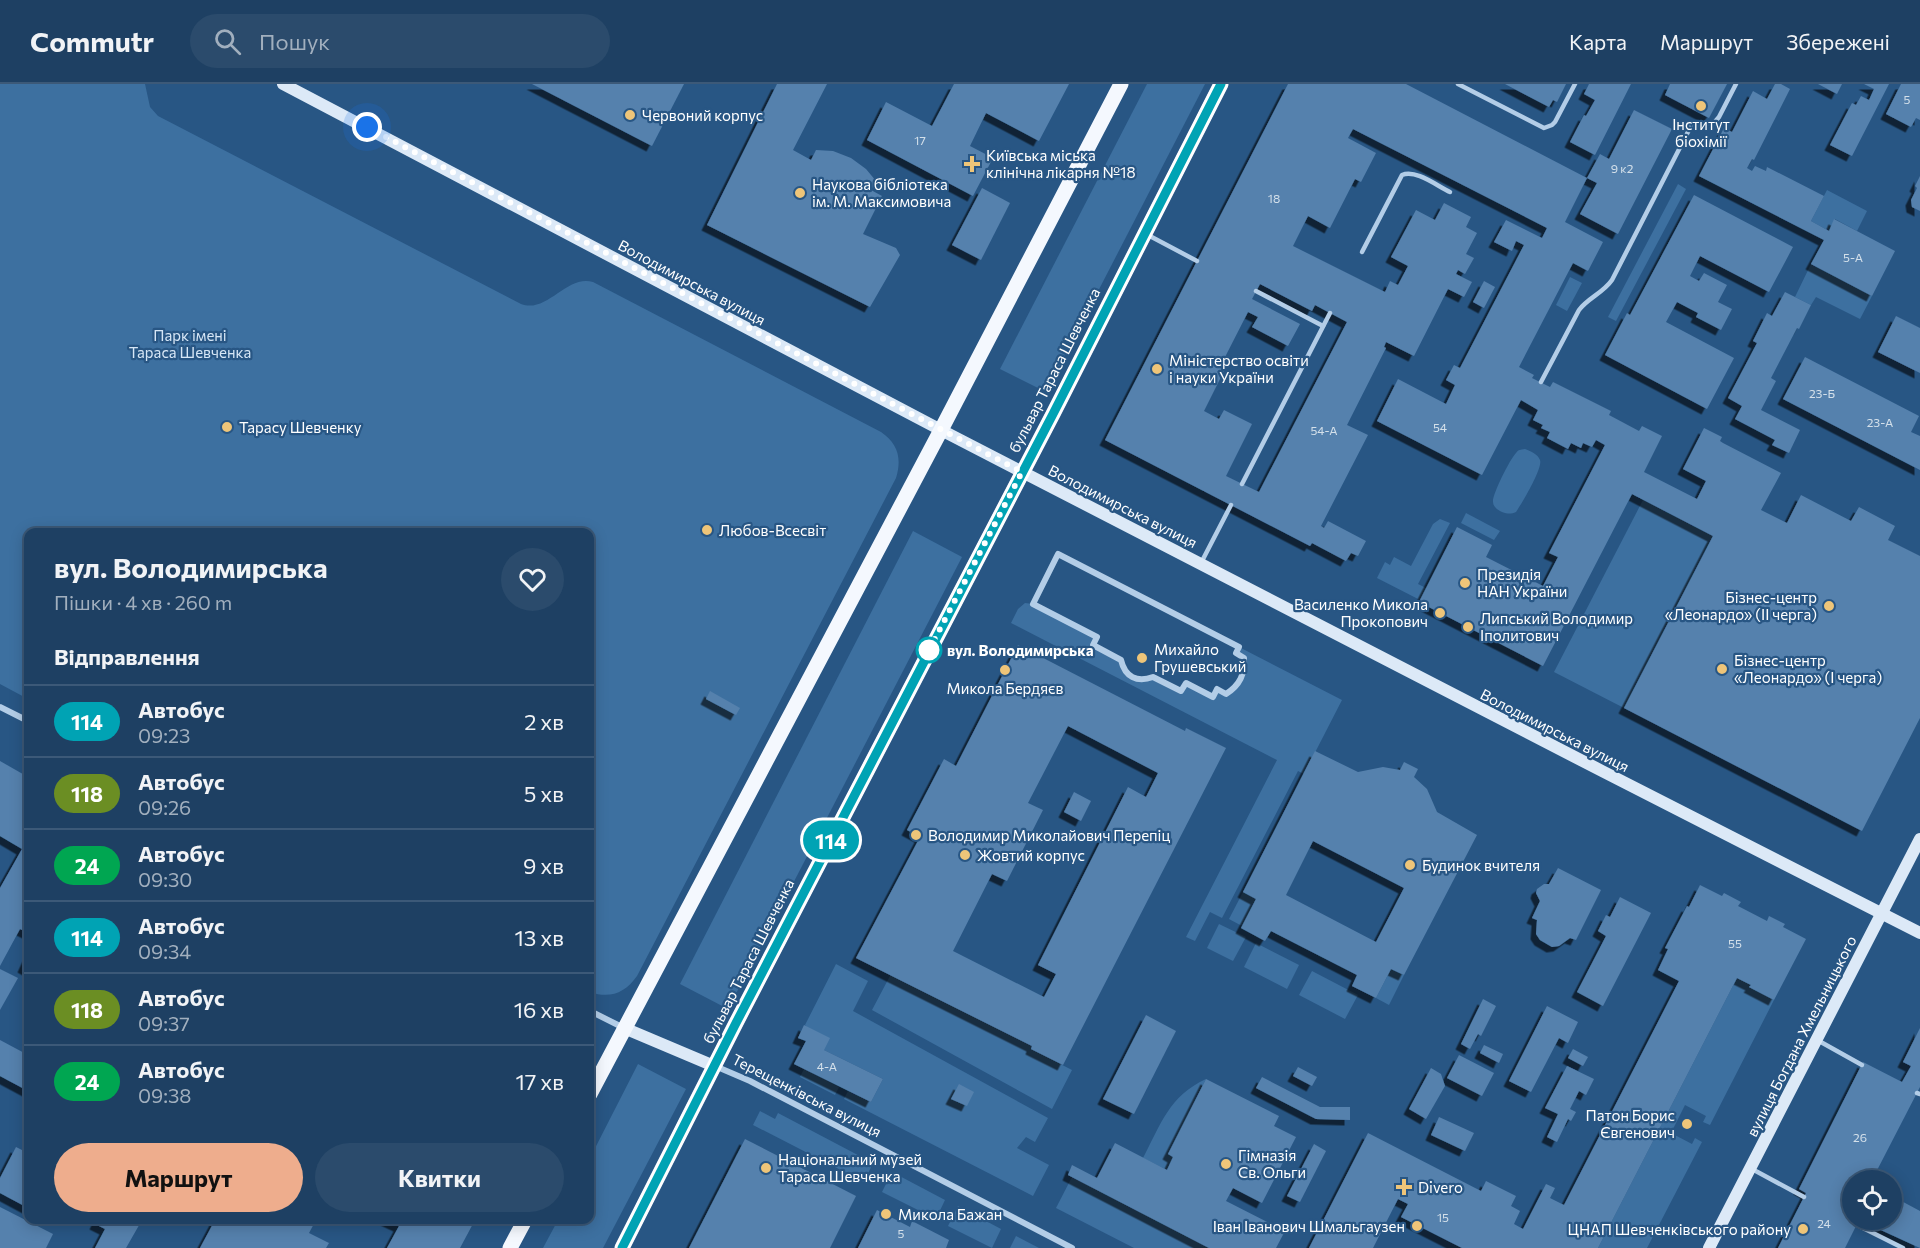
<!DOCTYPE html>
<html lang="uk">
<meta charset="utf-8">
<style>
:root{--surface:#1e4063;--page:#2b4b6c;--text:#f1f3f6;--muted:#a1afbe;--line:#3c5978;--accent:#eead8d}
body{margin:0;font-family:Commissioner,sans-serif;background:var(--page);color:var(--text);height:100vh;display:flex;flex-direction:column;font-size:22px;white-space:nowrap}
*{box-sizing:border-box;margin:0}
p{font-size:20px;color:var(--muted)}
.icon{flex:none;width:33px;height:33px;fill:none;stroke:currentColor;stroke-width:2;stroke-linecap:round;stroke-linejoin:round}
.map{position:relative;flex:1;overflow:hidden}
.side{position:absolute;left:24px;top:444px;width:570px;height:696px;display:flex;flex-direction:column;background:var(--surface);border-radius:12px;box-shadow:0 3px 15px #0003,0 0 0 2px var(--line)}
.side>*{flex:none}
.badge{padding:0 12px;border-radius:20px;font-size:21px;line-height:39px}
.tools{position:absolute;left:1842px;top:1086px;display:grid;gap:12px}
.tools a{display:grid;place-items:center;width:60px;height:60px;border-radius:50%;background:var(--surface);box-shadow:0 3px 15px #0003,0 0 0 2px var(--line);font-size:30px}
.you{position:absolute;width:30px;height:30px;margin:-15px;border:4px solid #fff;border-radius:50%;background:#1a73e8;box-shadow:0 0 0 9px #1a73e833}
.map>.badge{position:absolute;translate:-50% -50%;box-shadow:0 0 0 3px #fff}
h2{padding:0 30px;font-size:22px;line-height:54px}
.round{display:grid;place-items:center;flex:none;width:63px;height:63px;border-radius:32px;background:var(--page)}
.headline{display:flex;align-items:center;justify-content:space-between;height:102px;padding:0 30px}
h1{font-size:28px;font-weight:700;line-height:45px}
.action{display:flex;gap:12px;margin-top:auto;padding:12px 30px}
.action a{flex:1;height:69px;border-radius:36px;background:var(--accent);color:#111;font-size:24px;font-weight:700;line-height:69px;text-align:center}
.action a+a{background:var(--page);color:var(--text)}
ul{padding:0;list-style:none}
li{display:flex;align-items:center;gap:18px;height:72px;padding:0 30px;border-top:2px solid var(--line)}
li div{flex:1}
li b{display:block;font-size:22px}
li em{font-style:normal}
li .badge{min-width:66px;font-weight:700;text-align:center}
header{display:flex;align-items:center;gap:36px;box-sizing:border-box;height:84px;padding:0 30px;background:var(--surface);border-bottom:2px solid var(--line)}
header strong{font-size:28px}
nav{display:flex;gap:33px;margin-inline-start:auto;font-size:21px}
.search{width:420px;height:54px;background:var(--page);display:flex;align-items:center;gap:15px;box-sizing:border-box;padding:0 21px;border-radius:33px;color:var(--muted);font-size:22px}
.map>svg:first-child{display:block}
.green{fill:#3d70a0}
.building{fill:#5581ad;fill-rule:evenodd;filter:url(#shadow)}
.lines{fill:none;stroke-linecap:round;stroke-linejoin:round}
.lane{stroke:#b3cde7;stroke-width:4.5}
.street{stroke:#b3cde7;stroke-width:6}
.secondary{stroke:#dce9f7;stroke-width:12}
.primary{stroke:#f4f8fe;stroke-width:15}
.line-casing{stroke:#fff;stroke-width:14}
.line{stroke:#00a3b4;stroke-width:9}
.walk{stroke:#fff;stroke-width:6;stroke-dasharray:0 10.8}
.poi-dot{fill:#eec579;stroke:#285684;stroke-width:2}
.stop-dot{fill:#fff;stroke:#00a3b4;stroke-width:3}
.labels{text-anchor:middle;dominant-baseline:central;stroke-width:4.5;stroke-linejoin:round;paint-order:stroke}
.number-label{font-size:12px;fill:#d4e0ea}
.poi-label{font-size:15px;fill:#fff;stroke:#285684;text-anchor:start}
.street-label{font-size:15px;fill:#fff;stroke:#285684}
.park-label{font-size:15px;fill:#d6e6f6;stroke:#285684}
.stop-label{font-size:15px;font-weight:bold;fill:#fff;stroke:#285684;text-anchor:start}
</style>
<header>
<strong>Commutr</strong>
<div class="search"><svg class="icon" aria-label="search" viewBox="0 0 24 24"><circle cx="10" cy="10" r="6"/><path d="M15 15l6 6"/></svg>Пошук</div>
<nav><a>Карта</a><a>Маршрут</a><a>Збережені</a></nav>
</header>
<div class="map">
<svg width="1920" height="1164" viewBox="0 0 1920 1164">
<defs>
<filter id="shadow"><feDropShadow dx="-5.5" dy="5.5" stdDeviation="0" flood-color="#0009"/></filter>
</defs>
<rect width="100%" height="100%" fill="#285684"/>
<!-- green -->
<g class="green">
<path d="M0 0H145L150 23 158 32 521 220C547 230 567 190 593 198L881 348C898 360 902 374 896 394L637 892C625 909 610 915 590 908V448H28V615L0 600Z"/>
<polygon points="1147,0 1205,0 1046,308 1000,285"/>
<polygon points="1678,100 1686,105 1616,237 1608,233"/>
<polygon points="1827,106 1867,127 1857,147 1835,135 1829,147 1811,137"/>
<polygon points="1811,180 1872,212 1860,235 1816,213 1811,221 1795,213"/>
<polygon points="1570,193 1582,199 1567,227 1556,221"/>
<path d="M1525 365C1530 367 1538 370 1540 376 1543 384 1522 419 1516 428 1511 430 1508 430 1502 428 1498 426 1493 423 1493 418 1492 411 1510 375 1516 369 1519 365 1520 366 1525 365Z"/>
<polygon points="1643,416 1713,452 1624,624 1554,588"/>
<polygon points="1466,429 1500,447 1494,456 1461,439"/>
<polygon points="1440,435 1450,439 1418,500 1426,504 1420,516 1377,494 1385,478 1390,481 1394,473 1411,482 1433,440"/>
<polygon points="913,447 962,473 728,925 680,900"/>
<polygon points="1025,519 1033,520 1097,553 1093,562 1121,576 1132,593 1153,593 1181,607 1186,599 1213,613 1217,605 1226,610 1237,601 1244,574 1236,569 1239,563 1342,616 1304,690 1298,687 1222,834 1210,828 1195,857 1186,853 1277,676 1011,539 1018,525"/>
<polygon points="1243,808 1256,815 1242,842 1229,835"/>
<polygon points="1219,840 1246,853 1233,877 1207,864"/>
<polygon points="1256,859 1299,881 1287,905 1244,883"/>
<polygon points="836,880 868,897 853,927 1048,1034 1035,1058 1026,1053 1017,1064 1049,1081 1033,1112 844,1015 848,1007 871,1018 883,995 824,966 805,941"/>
<polygon points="1391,885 1404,891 1389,921 1376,914"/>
<polygon points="1312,887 1358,911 1345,935 1299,911"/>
<polygon points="891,890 1032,962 1031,965 1072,986 1052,1025 872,926"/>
<polygon points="1737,894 1751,901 1750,903 1774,916 1710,1041 1703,1038 1706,1032 1685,1021 1671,1049 1692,1060 1695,1054 1702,1058 1647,1164 1598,1164"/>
<polygon points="638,980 686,1005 603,1164 543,1164 558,1136 590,1136 590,1074"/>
<polygon points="804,985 839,1003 835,1011 800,993"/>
<path d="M1206 995 1168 1070 1173 1073 1167 1086 1143 1074C1161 1040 1169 1012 1206 995Z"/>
<polygon points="760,1027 775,1035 778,1029 873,1079 864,1098 753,1041"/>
<polygon points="892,1088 945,1116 936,1135 882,1108"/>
<polygon points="1072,1093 1209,1164 1134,1164 1056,1124"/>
<polygon points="958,1122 1001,1145 992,1164 948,1142"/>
<polygon points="1016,1152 1039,1164 1010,1164"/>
</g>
<!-- building -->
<g class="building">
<polygon points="532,0 684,0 652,62"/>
<polygon points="777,0 827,0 793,66 811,76 816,66 833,67 851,74 866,85 876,97 871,106 882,112 863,150 896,164 900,171 870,223 707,141"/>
<polygon points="954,0 1069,0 1039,57 986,29 970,62 993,74 973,112 867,56 886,18 932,42"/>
<path d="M1288 0H1406L1587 94 1565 138 1603 158 1588 187 1573 179 1519 283 1534 291 1532 294 1550 303 1553 298 1611 327 1609 331 1639 347 1642 342 1662 352 1644 388 1697 415 1706 397 1683 385 1704 344 1722 353 1720 357 1723 359 1781 389 1761 426 1787 439 1801 411 1851 437 1859 423 1895 442 1888 456 1920 472V634L1862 747 1624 624 1713 452 1632 410 1543 582 1419 518 1457 443 1492 461 1486 473 1543 502 1558 473 1549 469 1605 361 1596 356 1592 363 1583 359 1581 364 1571 359 1568 365 1547 354 1550 348 1541 344 1543 341 1533 336 1538 326 1521 316 1482 391 1377 337 1398 295 1446 320 1455 301 1446 296 1454 281 1460 284 1524 161 1516 157 1512 167 1494 158 1506 136 1542 154 1547 144 1353 45 1348 54 1376 69 1361 98 1355 95 1330 144 1308 132 1293 162 1385 208 1390 197 1398 201 1408 182 1391 173 1416 126 1435 136 1444 119 1471 133 1466 143 1477 149 1466 170 1474 174 1465 190 1458 186 1456 190 1472 198 1464 213 1448 205 1414 272 1386 258 1384 263 1386 264 1347 341 1368 351 1321 442 1324 444 1328 437 1366 457 1358 472 1351 469 1346 477 1312 459 1310 462 1105 356ZM1260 200 1312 227 1315 221 1347 238 1259 408 1226 392 1252 340 1224 326 1219 335 1204 327 1228 279 1223 277 1248 228 1258 233 1252 243 1288 262 1300 240 1252 215Z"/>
<polygon points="1505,0 1566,0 1557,18 1553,16 1549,23"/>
<polygon points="1589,0 1631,0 1595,71 1570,58 1584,31 1586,32 1595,16 1584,10"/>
<polygon points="1670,0 1727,0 1709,34 1665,11"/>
<polygon points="1775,0 1781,0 1790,5 1754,76 1752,75 1747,84 1752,87 1755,82 1766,87 1767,83 1824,112 1811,137 1829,147 1834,135 1895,167 1872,212 1811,180 1824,156 1699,92 1724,44 1732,48 1753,7 1767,15"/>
<polygon points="1818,0 1842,0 1837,10"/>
<polygon points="1864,0 1889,0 1852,72 1830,61 1852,19 1856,21 1861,12 1869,16 1874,5"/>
<polygon points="1901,0 1920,0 1920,36 1916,34 1911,43 1886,30"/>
<polygon points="1634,26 1672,45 1618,150 1580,130 1597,99 1587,94 1600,70 1609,75"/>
<polygon points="1920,92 1920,127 1912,123 1911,116 1917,104 1915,102"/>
<polygon points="982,104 1010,119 981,176 952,161"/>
<polygon points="1694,111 1793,163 1769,208 1700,172 1690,192 1699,197 1704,189 1727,201 1718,218 1732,225 1721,246 1696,233 1698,229 1677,218 1666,238 1734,274 1707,325 1605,271 1627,229 1630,231"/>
<polygon points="1484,197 1495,203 1484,224 1473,218"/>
<polygon points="1785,208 1811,221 1799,245 1797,244 1771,294 1776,297 1761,326 1800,346 1789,369 1772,361 1775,356 1735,335 1742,322 1728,314 1757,259 1753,257 1767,229 1772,232"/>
<polygon points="1896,232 1920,244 1920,289 1878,268"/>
<polygon points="1805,273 1919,332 1911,348 1920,352 1920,386 1783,315"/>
<path d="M1018 561 1185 647 1186 644 1226 664 1063 981 1031 965 1032 962 856 874 920 753 907 746 944 675 956 682ZM1068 642 1158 689 1146 713 1128 703 1038 881 1056 890 1044 913 953 867 992 790 1007 797 1043 726 1028 719Z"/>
<polygon points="710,607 740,624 736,631 706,615"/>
<path d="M1315 667 1358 688 1383 683 1400 686 1404 678 1418 685 1414 693 1427 705 1437 728 1477 751 1404 891 1391 885 1376 914 1352 902 1357 891 1271 847 1265 857 1241 844 1256 815 1243 808ZM1313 757 1404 804 1376 858 1286 811Z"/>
<polygon points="0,677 28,693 28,849 20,845 0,882 0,804 22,765 0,752"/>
<polygon points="1074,708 1091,717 1081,737 1064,728"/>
<polygon points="1558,784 1601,806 1576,856 1570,854 1559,862 1552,863 1540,856 1536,850 1537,836 1532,834 1540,817 1536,809 1537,805 1544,800 1549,800"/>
<polygon points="1700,801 1722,812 1724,809 1741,818 1738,822 1767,837 1769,832 1785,840 1783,843 1806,855 1774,916 1749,903 1751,901 1737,894 1598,1164 1462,1164 1401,1133 1408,1120 1398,1115 1373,1164 1309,1164 1368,1049 1481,1107 1486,1097 1516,1112 1511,1122 1520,1127 1514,1140 1523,1145 1546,1100 1555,1104 1550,1114 1564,1121 1679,897 1658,886 1668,865 1665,864 1687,822 1689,823"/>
<polygon points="1620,813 1651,829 1603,922 1577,908 1606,852 1598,847 1606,831 1610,833"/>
<polygon points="28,872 28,886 23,883"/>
<polygon points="0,885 18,894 0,926"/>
<polygon points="1483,915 1496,922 1481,952 1478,950 1470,965 1461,960"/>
<polygon points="1547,922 1578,938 1568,959 1559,954 1531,1008 1509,997"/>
<polygon points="1146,931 1176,947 1134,1030 1103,1015"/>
<polygon points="804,941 830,954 824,966 883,995 871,1018 794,980 806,957 798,954"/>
<polygon points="1920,944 1920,1003 1872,1096 1852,1096 1852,1136 1892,1136 1892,1112 1920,1127 1920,1164 1859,1136 1845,1164 1778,1164 1806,1109 1799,1105 1863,978 1902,998 1911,982 1903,978"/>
<polygon points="0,956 28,971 28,1007 0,992"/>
<polygon points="1484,961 1503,970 1499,979 1480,969"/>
<polygon points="1573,965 1588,973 1583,982 1568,974"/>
<polygon points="1459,971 1494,989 1482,1012 1447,994"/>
<polygon points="1567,982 1594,995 1586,1011 1579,1007 1570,1025 1576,1028 1571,1037 1568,1035 1557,1058 1547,1053 1558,1030 1545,1024"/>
<polygon points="1298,983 1317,993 1312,1002 1293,992"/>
<polygon points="1431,984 1441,990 1445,1002 1426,1035 1409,1025"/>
<polygon points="1262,993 1320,1023 1350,1023 1350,1036 1316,1035 1256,1004"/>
<polygon points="1206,995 1279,1032 1274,1042 1296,1053 1262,1119 1233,1104 1226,1117 1285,1147 1276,1164 1209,1164 1068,1091 1072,1081 1097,1094 1115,1059 1167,1086 1173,1073 1168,1070"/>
<polygon points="959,1000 974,1008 967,1022 951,1015"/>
<polygon points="1439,1033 1474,1049 1465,1067 1431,1051"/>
<polygon points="745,1055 856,1112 830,1164 689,1164"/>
<polygon points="1314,1060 1326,1067 1300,1118 1287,1112"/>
<polygon points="16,1063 28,1069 28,1124 0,1109 0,1094"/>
<polygon points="0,1123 53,1150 46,1164 0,1164"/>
<polygon points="877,1126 910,1143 912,1137 949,1156 946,1164 858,1164"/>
<polygon points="97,1136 142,1136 126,1164 95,1164 105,1145 95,1140"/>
<polygon points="215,1136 316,1136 309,1149 329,1159 326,1164 200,1164"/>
<polygon points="386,1136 475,1136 460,1164 387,1164 399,1142"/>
</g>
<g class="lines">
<!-- lane -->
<g class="lane">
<polyline points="1458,0 1544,44 1552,41 1555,38 1575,0"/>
<polyline points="1146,150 1197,177"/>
<path d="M1362 168 1402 91C1416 85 1437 102 1450 108"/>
<polyline points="1256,207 1323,242"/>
<path d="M1541 298 1579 226C1588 214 1603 209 1612 196L1691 42 1714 39 1719 33 1736 0"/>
<polyline points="1242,400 1330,229"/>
<polyline points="1201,479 1231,421"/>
<polyline points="1819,957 1862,981"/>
<polyline points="1917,1009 1920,1010"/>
<polyline points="1752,1085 1804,1113"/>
<polyline points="1857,1141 1903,1164"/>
</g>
<!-- street -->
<g class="street">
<path d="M1058 470 1239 563 1236 569 1244 574C1245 590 1240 601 1226 610L1217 605 1213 613 1186 599 1181 607 1153 593C1137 599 1125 593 1121 576L1093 561 1097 553 1033 520Z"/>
<polyline points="0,623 28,637"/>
<polyline points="590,927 624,944"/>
<polyline points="715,982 750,997 1072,1164"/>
</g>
<!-- secondary -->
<g class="secondary">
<polyline points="283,0 941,346 1602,687 1920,849"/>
<polyline points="624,944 714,982"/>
<polyline points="1709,1164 1920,755"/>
</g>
<!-- primary -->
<g class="primary">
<polyline points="590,1010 941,346 1121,0"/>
<polyline points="510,1164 525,1136"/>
<polyline points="622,1164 736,939 1053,330 1221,0"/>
</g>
</g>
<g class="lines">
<defs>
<polyline id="line" points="622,1164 736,939 1053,330 1221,0"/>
</defs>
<!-- line casing -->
<use href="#line" class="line-casing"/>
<!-- line -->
<use href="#line" class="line"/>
<!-- walk -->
<polyline class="walk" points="367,43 1022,388 929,566"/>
</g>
<!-- markers -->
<g class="poi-dot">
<circle cx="1701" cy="22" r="6"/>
<circle cx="630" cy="31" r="6"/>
<path d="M969 71h6v6h6v6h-6v6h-6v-6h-6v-6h6z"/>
<circle cx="800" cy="109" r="6"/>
<circle cx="1157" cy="285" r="6"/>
<circle cx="227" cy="343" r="6"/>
<circle cx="707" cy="446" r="6"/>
<circle cx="1465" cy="499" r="6"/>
<circle cx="1829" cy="522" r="6"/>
<circle cx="1440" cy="529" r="6"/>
<circle cx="1468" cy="543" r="6"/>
<circle cx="1142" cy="574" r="6"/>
<circle cx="1722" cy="585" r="6"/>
<circle cx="1005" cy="586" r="6"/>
<circle cx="916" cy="751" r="6"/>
<circle cx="965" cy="771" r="6"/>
<circle cx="1410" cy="781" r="6"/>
<circle cx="1687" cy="1040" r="6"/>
<circle cx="1226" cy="1080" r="6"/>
<circle cx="766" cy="1084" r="6"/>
<path d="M1401 1094h6v6h6v6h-6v6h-6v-6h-6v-6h6z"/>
<circle cx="886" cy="1130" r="6"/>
<circle cx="1417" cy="1142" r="6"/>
<circle cx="1803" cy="1145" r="6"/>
</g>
<circle class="stop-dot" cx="929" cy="566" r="12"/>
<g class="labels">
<!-- number labels -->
<g class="number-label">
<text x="1907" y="15">5</text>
<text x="920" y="56">17</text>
<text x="1622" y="84">9 к2</text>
<text x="1274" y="114">18</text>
<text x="1853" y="173">5-А</text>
<text x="1822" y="309">23-Б</text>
<text x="1880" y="338">23-А</text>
<text x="1440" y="343">54</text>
<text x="1324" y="346">54-А</text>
<text x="1735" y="859">55</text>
<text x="827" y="982">4-А</text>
<text x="1860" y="1053">26</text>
<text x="1443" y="1133">15</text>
<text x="1824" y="1139">24</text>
<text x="901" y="1149">5</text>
</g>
<!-- poi labels -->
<g class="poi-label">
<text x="642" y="31">Червоний корпус</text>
<text x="1701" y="40" text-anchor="middle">Інститут<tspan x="1701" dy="17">біохімії</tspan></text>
<text x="986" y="71">Київська міська<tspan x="986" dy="17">клінічна лікарня №18</tspan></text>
<text x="812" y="100">Наукова бібліотека<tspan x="812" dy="17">ім. М. Максимовича</tspan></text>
<text x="1169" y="276">Міністерство освіти<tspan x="1169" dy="17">і науки України</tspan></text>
<text x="239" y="343">Тарасу Шевченку</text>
<text x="719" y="446">Любов-Всесвіт</text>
<text x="1477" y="490">Президія<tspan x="1477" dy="17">НАН України</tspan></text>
<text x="1817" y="513" text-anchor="end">Бізнес-центр<tspan x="1817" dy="17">«Леонардо» (II черга)</tspan></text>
<text x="1428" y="520" text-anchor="end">Василенко Микола<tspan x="1428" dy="17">Прокопович</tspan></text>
<text x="1480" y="534">Липський Володимир<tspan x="1480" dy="17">Іполитович</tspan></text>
<text x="1154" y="565">Михайло<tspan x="1154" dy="17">Грушевський</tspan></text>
<text x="1734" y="576">Бізнес-центр<tspan x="1734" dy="17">«Леонардо» (I черга)</tspan></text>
<text x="1005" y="604" text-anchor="middle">Микола Бердяєв</text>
<text x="928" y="751">Володимир Миколайович Перепіц</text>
<text x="977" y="771">Жовтий корпус</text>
<text x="1422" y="781">Будинок вчителя</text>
<text x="1675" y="1031" text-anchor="end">Патон Борис<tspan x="1675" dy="17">Євгенович</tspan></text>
<text x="1238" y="1071">Гімназія<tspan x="1238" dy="17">Св. Ольги</tspan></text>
<text x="778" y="1075">Національний музей<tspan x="778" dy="17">Тараса Шевченка</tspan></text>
<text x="1418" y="1103">Divero</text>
<text x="898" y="1130">Микола Бажан</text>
<text x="1405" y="1142" text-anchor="end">Іван Іванович Шмальгаузен</text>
<text x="1791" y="1145" text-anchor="end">ЦНАП Шевченківського району</text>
</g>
<!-- street labels -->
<g class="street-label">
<text transform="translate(692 198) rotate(28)">Володимирська вулиця</text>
<text transform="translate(1054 286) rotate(-63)">бульвар Тараса Шевченка</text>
<text transform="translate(1123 422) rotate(27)">Володимирська вулиця</text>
<text transform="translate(1555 646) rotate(27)">Володимирська вулиця</text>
<text transform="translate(748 877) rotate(-63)">бульвар Тараса Шевченка</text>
<text transform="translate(1801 952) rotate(-63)">вулиця Богдана Хмельницького</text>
<text transform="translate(807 1011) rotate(27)">Терещенківська вулиця</text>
</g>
<!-- park labels -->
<g class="park-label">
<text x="190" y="251">Парк імені<tspan x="190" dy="17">Тараса Шевченка</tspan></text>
</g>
<!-- stop labels -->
<g class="stop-label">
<text x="947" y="566">вул. Володимирська</text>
</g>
</g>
</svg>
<div class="tools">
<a><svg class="icon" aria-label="locate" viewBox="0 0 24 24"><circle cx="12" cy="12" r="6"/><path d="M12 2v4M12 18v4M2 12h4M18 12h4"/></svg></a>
</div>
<div class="you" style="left:367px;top:43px"></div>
<b class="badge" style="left:831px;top:756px;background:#00a3b4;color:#fff">114</b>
<section class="side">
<div class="headline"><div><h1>вул. Володимирська</h1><p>Пішки · 4 хв · 260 m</p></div><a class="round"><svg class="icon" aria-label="heart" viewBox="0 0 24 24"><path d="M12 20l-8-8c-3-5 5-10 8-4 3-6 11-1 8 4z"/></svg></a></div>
<h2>Відправлення</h2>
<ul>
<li><span class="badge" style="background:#00a3b4;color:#fff">114</span><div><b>Автобус</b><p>09:23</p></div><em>2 хв</em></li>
<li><span class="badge" style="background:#6b8e23;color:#fff">118</span><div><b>Автобус</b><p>09:26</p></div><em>5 хв</em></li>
<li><span class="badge" style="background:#00a651;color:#fff">24</span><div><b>Автобус</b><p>09:30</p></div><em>9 хв</em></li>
<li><span class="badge" style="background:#00a3b4;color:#fff">114</span><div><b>Автобус</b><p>09:34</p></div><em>13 хв</em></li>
<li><span class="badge" style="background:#6b8e23;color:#fff">118</span><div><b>Автобус</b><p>09:37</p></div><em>16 хв</em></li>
<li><span class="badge" style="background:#00a651;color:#fff">24</span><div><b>Автобус</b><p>09:38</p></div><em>17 хв</em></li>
</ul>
<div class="action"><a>Маршрут</a><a>Квитки</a></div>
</section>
</div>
